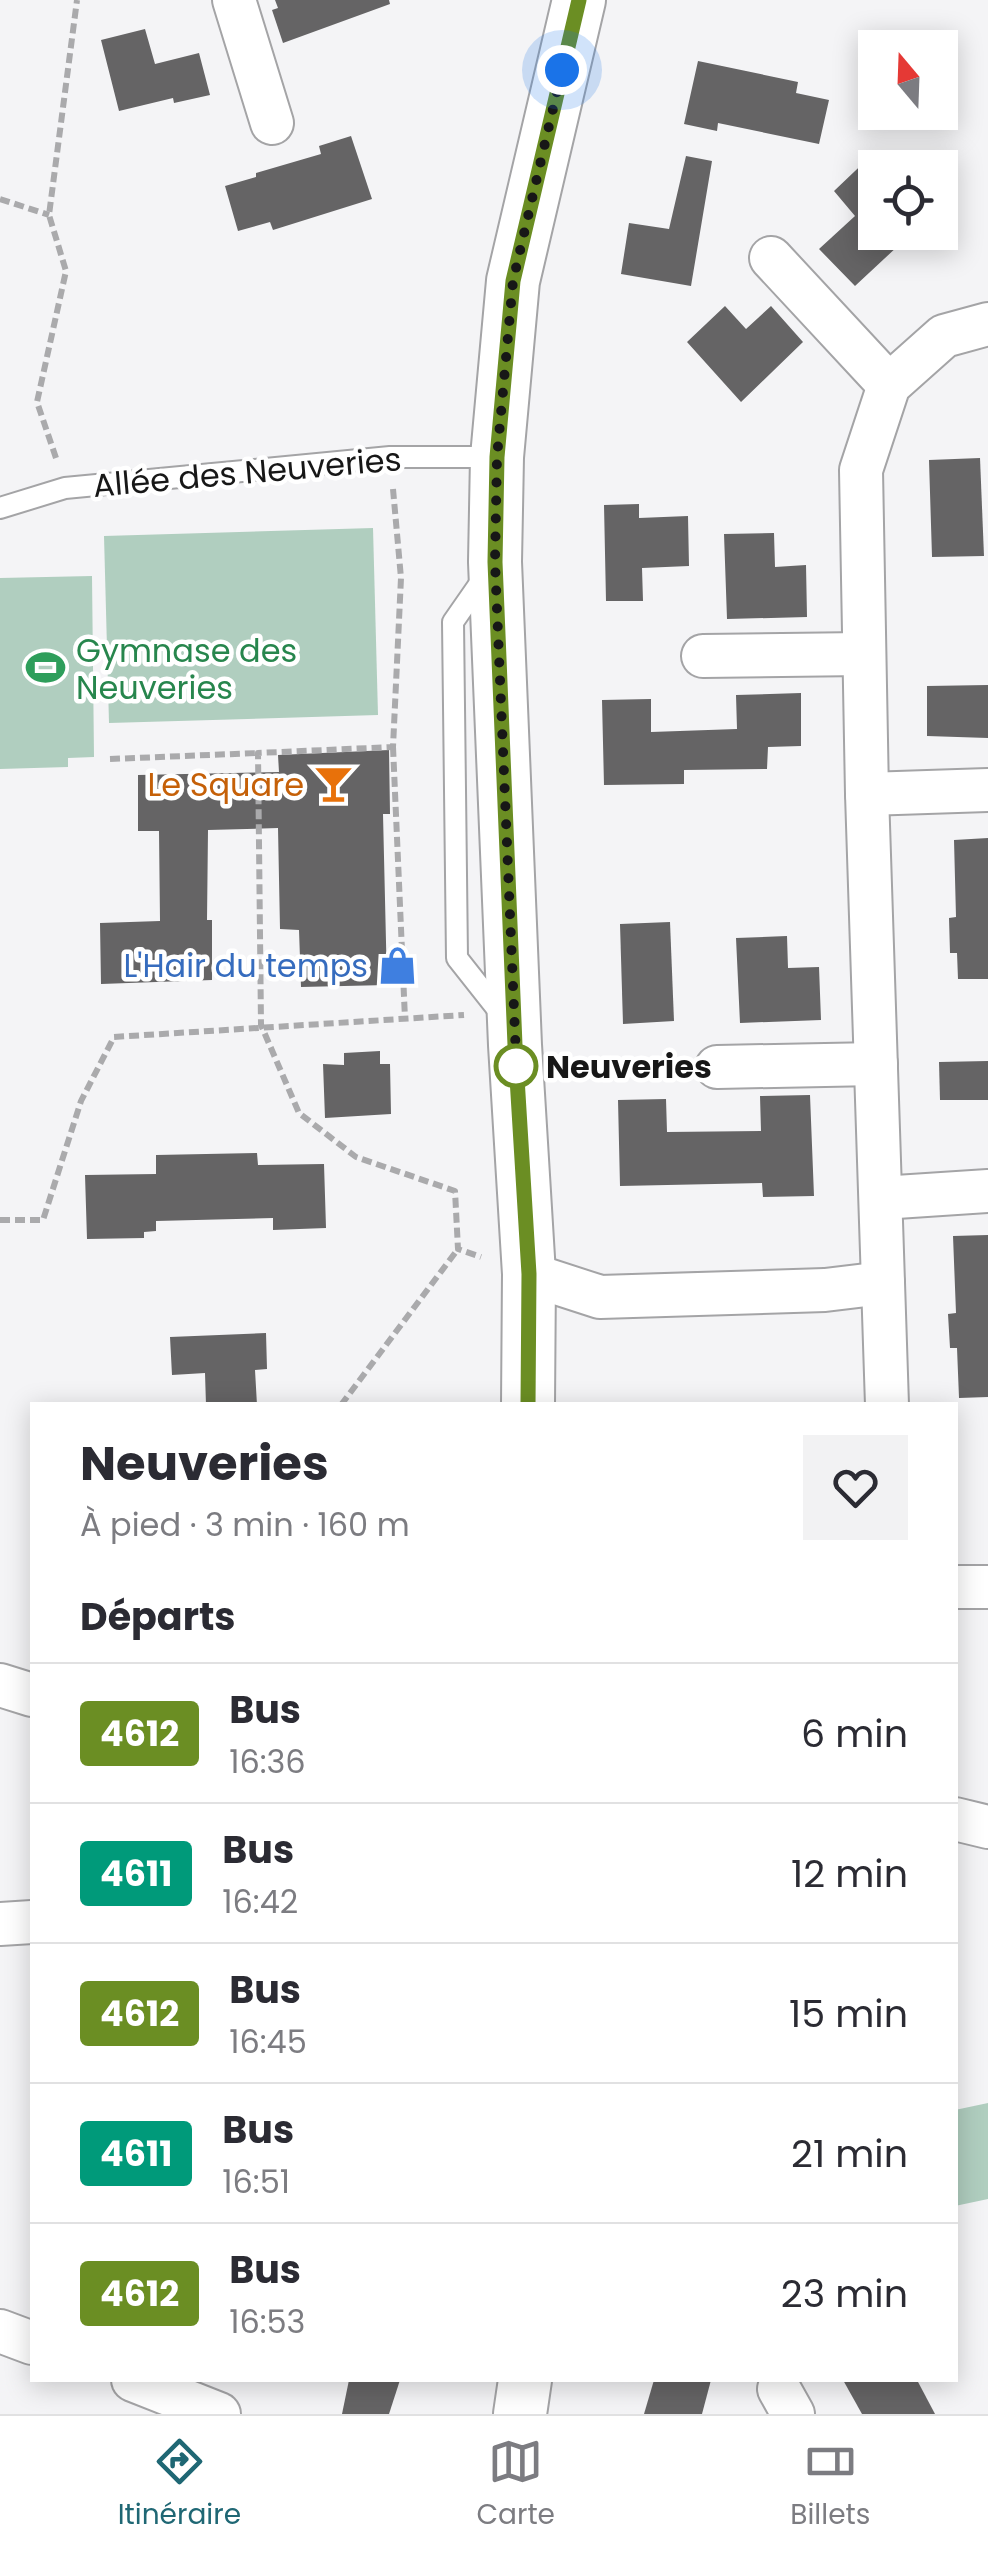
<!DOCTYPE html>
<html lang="fr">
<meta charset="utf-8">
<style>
:root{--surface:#fff;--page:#f2f2f3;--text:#2b2b33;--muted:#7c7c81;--line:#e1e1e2;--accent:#1f6774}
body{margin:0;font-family:Poppins,sans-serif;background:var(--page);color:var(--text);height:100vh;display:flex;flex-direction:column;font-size:38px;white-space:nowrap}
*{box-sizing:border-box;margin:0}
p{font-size:32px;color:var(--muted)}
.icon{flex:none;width:55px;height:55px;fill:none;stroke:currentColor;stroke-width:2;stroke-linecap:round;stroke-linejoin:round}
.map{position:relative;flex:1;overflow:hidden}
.drawer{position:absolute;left:30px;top:1402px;width:928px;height:980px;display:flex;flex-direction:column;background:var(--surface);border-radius:0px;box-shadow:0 5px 25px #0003}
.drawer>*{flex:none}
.badge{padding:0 20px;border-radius:8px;font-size:35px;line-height:65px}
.needle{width:65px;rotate:341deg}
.tools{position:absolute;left:858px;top:30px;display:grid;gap:20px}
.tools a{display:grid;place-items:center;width:100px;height:100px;border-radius:0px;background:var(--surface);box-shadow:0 5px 25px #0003;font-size:50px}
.you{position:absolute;width:50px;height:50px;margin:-25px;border:8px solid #fff;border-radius:50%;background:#1a73e8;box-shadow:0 0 0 15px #1a73e833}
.map>.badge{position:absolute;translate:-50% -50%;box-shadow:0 0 0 5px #fff}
h2{padding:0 50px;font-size:38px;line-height:90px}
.round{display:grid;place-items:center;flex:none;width:105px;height:105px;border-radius:0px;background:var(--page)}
.summary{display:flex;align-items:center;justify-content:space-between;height:170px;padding:0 50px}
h1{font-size:48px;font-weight:700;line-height:75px}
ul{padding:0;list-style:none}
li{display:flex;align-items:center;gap:30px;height:140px;padding:0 50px;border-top:2px solid var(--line)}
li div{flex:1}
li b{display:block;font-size:38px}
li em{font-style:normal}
li .badge{min-width:110px;font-weight:700;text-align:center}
.dock{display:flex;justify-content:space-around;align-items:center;height:140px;border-top:2px solid var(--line);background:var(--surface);font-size:28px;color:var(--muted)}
.dock a{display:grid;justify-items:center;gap:5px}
.dock .active{color:var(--accent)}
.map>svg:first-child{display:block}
.green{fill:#b0cebf}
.building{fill:#656465}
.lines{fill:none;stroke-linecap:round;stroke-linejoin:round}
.service-casing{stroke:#a4a4a6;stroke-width:24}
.minor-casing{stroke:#a4a4a6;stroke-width:46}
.tertiary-casing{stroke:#a4a4a6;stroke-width:56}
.path{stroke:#aaaaac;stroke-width:6;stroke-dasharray:10 5;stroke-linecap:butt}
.service{stroke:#fff;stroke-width:20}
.minor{stroke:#fff;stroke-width:42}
.tertiary{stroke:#fff;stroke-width:52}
.line-casing{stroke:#fff;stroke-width:22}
.line{stroke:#6b8e23;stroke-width:15}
.walk{stroke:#171717;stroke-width:10;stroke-dasharray:0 18}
.stop-dot{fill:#fff;stroke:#6b8e23;stroke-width:5}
.labels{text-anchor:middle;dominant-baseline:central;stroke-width:9;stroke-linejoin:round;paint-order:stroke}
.street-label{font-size:32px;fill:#171717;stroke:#fff}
.leisure-label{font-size:32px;fill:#27864d;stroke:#fff;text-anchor:start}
.food-label{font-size:32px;fill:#c56008;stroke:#fff;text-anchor:end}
.shop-label{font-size:32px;fill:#366cbe;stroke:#fff;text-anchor:end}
.stop-label{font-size:32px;font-weight:bold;fill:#171717;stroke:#fff;text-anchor:start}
</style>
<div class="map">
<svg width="988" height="2414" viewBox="0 0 988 2414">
<rect width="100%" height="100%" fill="#f4f4f6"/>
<!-- green -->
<g class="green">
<polygon points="373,528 378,715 109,723 104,536"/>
<polygon points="92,576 94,757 68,758 68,767 0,769 0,578"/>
<polygon points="988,2103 988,2199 955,2206 955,2110"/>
</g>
<!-- building -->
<g class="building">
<polygon points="275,0 389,0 390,4 283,43 272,10 278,8"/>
<polygon points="145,29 155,64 199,53 210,95 174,103 173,98 119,111 101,40"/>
<polygon points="698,61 798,82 796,93 829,100 819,144 718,123 717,131 684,124"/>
<polygon points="351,136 372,199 273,230 270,222 238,231 225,186 256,177 256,173 321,154 319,146"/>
<polygon points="875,152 875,232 913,232 855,286 819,249 855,216 834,191"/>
<polygon points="686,156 712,161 691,286 621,274 629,223 669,229"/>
<polygon points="725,306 746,329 771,306 803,342 741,402 687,342"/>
<polygon points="980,458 984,556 932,557 929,460"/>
<polygon points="639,504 639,518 688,516 689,566 642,568 643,601 606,601 604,505"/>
<polygon points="774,533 775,567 806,565 807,617 727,619 724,534"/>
<polygon points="988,685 988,738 927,736 927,686"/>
<polygon points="801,693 801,746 768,747 767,769 684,770 684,784 604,785 602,700 651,699 651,732 737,729 736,695"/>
<polygon points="389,750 390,814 383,814 387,985 301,987 299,930 280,929 278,828 208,830 207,920 212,920 212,980 101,984 100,923 160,921 159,831 138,831 138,775 279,772 278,755"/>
<polygon points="988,838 988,979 958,979 957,953 950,953 949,918 956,917 954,840"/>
<polygon points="670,922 674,1021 623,1024 620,924"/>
<polygon points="787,936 788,968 819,967 821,1020 740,1023 736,938"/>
<polygon points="380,1051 380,1064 390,1064 391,1114 325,1118 323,1064 344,1065 344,1053"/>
<polygon points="988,1061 988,1100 940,1100 939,1062"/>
<polygon points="810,1095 814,1196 763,1197 762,1183 620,1186 618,1100 666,1099 667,1132 761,1131 760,1096"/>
<polygon points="257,1153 258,1165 324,1164 326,1228 273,1230 273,1218 156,1221 156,1231 144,1232 144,1238 87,1239 85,1175 156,1174 156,1155"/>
<polygon points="988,1235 988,1397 959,1398 957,1348 950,1348 948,1314 956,1313 953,1236"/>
<polygon points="266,1333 267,1369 255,1370 257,1405 206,1405 205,1373 172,1375 170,1337"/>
<polygon points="349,2380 400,2380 389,2414 342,2414"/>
<polygon points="654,2380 711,2380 702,2414 644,2414"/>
<polygon points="843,2380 917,2380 935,2414 862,2414"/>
</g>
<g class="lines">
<defs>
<g id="service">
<polyline points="0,508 65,488 390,457 497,457"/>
<polyline points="485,576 453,622 457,958 502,1015"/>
</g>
<g id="minor">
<polyline points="234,0 272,123"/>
<polyline points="771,258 889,385"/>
<polyline points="703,656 863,654"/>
<polyline points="867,794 988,790"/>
<polyline points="717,1067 876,1064"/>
<polyline points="881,1198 988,1191"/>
<polyline points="529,1274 600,1297 825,1290 883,1283"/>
<polyline points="887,1405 867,794 861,470 889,385 944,336 988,324"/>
<polyline points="955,1587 988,1587"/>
<polyline points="0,1685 32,1695"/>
<polyline points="955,1819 988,1827"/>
<polyline points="0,1924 32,1922"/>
<polyline points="0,2331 32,2343"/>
<polyline points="133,2380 219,2414"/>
<polyline points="779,2389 793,2414"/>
</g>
<g id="tertiary">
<polyline points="528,1405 529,1274 515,1045 495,562 497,457 513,281 579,0"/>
<polyline points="520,2414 525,2380"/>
</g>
</defs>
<!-- service casing -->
<use href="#service" class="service-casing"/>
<!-- minor casing -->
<use href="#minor" class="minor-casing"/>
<!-- tertiary casing -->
<use href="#tertiary" class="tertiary-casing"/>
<!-- path -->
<g class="path">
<polyline points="0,199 49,215"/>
<polyline points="56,458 37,402 66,271 49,215 77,0"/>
<polyline points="393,489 401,578 393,747 258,753 261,1025 299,1113 356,1157 455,1191 458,1249 481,1257"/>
<polyline points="393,747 405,1019"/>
<polyline points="110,759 258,753"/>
<polyline points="0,1220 43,1220 81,1101 114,1037 464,1015"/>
<polyline points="341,1405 458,1249"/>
</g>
<!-- service -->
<use href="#service" class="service"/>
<!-- minor -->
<use href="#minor" class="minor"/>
<!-- tertiary -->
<use href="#tertiary" class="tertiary"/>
</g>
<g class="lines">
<defs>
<polyline id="line" points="528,1405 529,1274 515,1045 495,562 497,457 513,281 579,0"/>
</defs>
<!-- line casing -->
<use href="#line" class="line-casing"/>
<!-- line -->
<use href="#line" class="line"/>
<!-- walk -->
<polyline class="walk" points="516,1066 517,1080 495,562 497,457 513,281 562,70"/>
</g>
<!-- icons -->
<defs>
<symbol id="stadium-bare" viewBox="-9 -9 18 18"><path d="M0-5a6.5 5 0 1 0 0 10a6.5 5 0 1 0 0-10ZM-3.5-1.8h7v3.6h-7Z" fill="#2e9e5b" stroke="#fff" stroke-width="2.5" paint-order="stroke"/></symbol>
<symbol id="bar-bare" viewBox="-9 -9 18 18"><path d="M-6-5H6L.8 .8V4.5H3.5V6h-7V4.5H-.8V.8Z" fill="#e8710a" stroke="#fff" stroke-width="2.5" paint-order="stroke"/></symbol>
<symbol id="shop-bare" viewBox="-9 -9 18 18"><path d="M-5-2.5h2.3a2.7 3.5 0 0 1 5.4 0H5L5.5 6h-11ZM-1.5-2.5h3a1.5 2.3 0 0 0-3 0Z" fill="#3f7fe0" stroke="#fff" stroke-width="2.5" paint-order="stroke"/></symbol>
</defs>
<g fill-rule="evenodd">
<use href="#stadium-bare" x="18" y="640" width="55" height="55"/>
<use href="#bar-bare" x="306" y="756" width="55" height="55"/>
<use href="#shop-bare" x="370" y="938" width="55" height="55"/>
</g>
<!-- markers -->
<circle class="stop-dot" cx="516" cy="1066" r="20"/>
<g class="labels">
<!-- street labels -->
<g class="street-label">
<text transform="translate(247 472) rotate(-5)">Allée des Neuveries</text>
</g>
<!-- leisure labels -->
<g class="leisure-label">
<text x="76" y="650">Gymnase des<tspan x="76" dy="37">Neuveries</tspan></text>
</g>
<!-- food labels -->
<g class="food-label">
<text x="304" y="784">Le Square</text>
</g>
<!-- shop labels -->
<g class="shop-label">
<text x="368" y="965">L'Hair du temps</text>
</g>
<!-- stop labels -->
<g class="stop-label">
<text x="546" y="1066">Neuveries</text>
</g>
</g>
</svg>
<div class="tools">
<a><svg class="needle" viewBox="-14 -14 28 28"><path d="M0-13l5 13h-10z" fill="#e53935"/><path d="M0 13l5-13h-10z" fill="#7c7c81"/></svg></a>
<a><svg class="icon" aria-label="locate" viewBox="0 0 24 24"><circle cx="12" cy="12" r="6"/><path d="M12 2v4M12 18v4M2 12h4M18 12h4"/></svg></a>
</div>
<div class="you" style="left:562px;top:70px"></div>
<section class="drawer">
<div class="summary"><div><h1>Neuveries</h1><p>À pied · 3 min · 160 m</p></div><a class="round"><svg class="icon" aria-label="heart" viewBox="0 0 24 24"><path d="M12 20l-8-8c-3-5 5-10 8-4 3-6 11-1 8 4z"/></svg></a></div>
<h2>Départs</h2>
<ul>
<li><span class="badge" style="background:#6b8e23;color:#fff">4612</span><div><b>Bus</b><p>16:36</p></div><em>6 min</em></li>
<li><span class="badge" style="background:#009a7a;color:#fff">4611</span><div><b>Bus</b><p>16:42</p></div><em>12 min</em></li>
<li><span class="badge" style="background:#6b8e23;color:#fff">4612</span><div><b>Bus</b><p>16:45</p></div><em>15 min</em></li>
<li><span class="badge" style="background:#009a7a;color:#fff">4611</span><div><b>Bus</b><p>16:51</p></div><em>21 min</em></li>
<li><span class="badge" style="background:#6b8e23;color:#fff">4612</span><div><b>Bus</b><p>16:53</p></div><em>23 min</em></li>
</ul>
</section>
</div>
<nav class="dock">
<a class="active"><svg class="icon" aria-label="directions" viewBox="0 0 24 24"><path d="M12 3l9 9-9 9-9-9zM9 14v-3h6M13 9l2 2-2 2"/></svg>Itinéraire</a>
<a><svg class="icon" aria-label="map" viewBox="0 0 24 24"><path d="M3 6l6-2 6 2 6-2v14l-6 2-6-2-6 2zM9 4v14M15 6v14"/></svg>Carte</a>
<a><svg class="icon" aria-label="tickets" viewBox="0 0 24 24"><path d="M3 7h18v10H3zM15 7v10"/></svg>Billets</a>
</nav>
